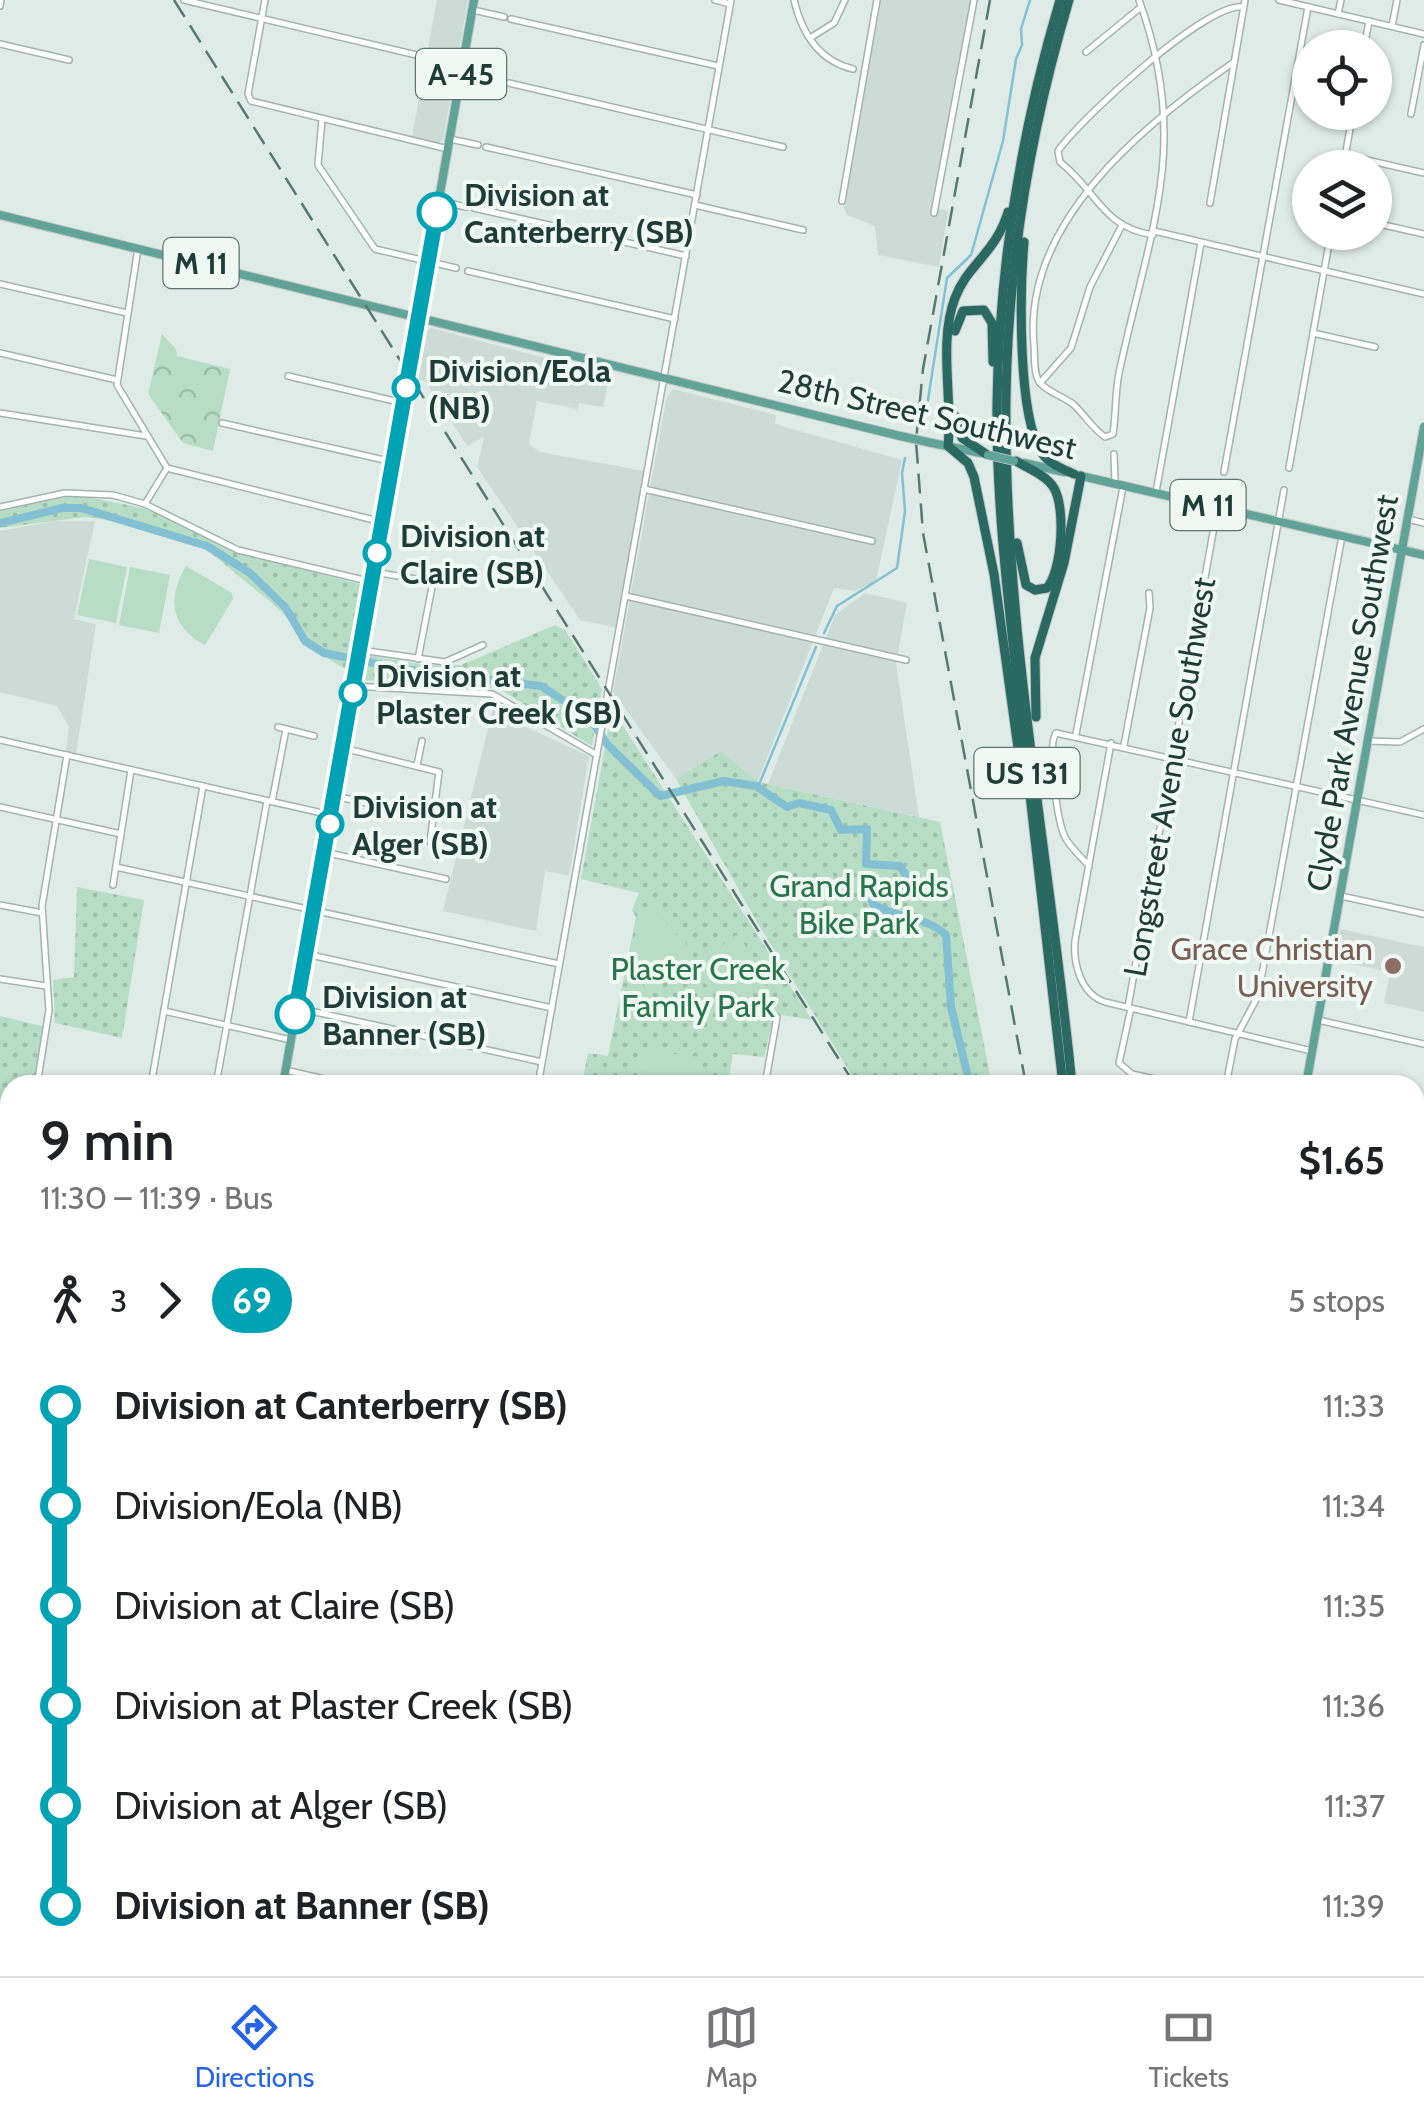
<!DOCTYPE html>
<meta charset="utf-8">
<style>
:root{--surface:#fff;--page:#f6f6f6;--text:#202124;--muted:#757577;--line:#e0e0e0;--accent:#2563eb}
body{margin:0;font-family:Cabin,sans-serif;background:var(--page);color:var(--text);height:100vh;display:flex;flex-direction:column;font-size:38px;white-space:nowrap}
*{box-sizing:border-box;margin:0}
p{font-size:32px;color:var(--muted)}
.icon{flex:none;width:55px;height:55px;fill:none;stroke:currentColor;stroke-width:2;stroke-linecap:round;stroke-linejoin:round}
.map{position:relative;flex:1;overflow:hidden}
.details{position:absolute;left:0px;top:1075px;width:1425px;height:902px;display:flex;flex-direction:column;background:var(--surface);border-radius:30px 30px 0 0;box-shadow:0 2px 8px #0004}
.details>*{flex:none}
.badge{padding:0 20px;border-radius:32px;font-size:35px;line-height:65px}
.tools{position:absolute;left:1292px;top:30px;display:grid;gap:20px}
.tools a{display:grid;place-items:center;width:100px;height:100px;border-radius:50%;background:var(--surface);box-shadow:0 2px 8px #0004;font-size:50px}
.map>.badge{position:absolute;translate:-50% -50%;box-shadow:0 0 0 5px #fff}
.legs{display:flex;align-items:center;gap:15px;height:110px;padding:0 40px;font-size:32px}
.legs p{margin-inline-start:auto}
.head{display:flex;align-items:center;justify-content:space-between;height:170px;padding:0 40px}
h1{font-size:55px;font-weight:600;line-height:75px}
ul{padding:0 40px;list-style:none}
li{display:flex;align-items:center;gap:35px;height:100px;font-size:38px}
li i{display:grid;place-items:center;width:15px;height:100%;margin:0 12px;background:currentColor}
li i::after{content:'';width:25px;height:25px;margin:-12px;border:8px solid;border-radius:50%;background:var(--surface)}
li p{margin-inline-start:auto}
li:first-child i{background:linear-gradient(#0000 50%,currentColor 0)}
li:last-child i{background:linear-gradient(currentColor 50%,#0000 0)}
.tabs{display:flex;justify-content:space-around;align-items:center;height:140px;border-top:2px solid var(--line);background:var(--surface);font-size:28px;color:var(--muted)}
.tabs a{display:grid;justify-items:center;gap:5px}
.tabs .current{color:var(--accent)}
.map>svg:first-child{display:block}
.built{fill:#cddbd6}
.forest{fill:url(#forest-crowns)}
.park{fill:url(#park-dots)}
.pitch{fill:#b7dec4}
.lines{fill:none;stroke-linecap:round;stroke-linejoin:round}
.stream{stroke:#84c0d3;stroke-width:2.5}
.river{stroke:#84c0d3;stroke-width:8}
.minor-casing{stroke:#a2b3af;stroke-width:8}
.major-casing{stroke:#c0c8c7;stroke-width:10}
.highway-casing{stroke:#c0c8c7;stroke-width:11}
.minor{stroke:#fff;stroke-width:5}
.major{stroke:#61a398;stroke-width:8}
.highway{stroke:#2a6962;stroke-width:9}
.rail{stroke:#597872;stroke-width:2.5;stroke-dasharray:20 10;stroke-linecap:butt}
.major-bridge-casing{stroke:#c0c8c7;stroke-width:10;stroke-linecap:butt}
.major-bridge{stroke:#61a398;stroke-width:8}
.line-1-casing{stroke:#fff;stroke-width:22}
.line-1{stroke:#00a3b4;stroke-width:15}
.stop-1-dot{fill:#fff;stroke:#00a3b4;stroke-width:5}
.education-dot{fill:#8d6e63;stroke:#f0f8f4;stroke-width:4}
.labels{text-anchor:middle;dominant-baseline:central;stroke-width:8;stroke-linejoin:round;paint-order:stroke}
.shield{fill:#f0f8f4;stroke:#5e7470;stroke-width:2.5}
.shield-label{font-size:30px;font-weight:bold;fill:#1f3c37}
.stop-label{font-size:32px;font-weight:bold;fill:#1f3c37;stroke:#f0f8f4;text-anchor:start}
.street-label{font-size:32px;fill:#1f3c37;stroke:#f0f8f4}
.park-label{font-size:32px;fill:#28744c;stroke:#f0f8f4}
.education-label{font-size:32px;fill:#785e54;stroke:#f0f8f4;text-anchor:end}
</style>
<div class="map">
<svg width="1424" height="1976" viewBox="0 0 1424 1976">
<defs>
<pattern id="forest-crowns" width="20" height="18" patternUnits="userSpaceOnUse" patternTransform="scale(2.5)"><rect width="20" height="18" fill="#b7dec4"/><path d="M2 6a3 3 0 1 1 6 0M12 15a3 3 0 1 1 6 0" fill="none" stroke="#9dbfa9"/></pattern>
<pattern id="park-dots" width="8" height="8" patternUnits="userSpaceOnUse" patternTransform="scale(2.5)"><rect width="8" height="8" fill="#b7dec4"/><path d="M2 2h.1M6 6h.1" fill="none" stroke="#9dbfa9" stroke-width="1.8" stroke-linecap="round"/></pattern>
</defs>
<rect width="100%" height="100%" fill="#dfebe7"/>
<!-- built -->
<g class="built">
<polygon points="437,0 468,0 443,140 439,143 412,137"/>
<polygon points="880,0 971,0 933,207 948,211 939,267 878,255 875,226 847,215 844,208"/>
<polygon points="431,328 610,375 603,407 579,403 578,409 537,401 529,444 540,452 644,471 616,628 580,620 477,467 484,437 467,446 426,382 412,377 421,334"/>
<polygon points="673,389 776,415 775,424 902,460 876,581 855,591 834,588 758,781 721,751 676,779 613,692 666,400"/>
<polygon points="54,521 95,521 74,619 96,624 76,754 66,751 69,727 57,706 0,692 0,531"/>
<polygon points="865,593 907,603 896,664 919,817 768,784 835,615"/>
<polygon points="495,700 524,726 589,756 569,876 545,871 536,931 443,911"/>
<polygon points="1340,929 1424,947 1424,1012 1384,1003 1390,972 1334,960"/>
<polygon points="646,1968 810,1968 806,1976 644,1976"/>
<polygon points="1151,1968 1283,1968 1279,1976 1150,1976"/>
</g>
<!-- forest -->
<polygon class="forest" points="162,334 176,349 177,356 230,369 213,451 183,443 148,394"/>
<!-- park -->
<g class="park">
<polygon points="77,495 143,508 238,552 363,585 347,670 303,644 293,624 274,605 205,548 116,521 84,517 0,528 0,509"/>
<polygon points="555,625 565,630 602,689 592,746 498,688 364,680 370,656 428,665 461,665"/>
<polygon points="612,709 812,1020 782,1015 770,1032 764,1057 733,1054 728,1085 582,1083 588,1053 608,1056 636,917 632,910 639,893 581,879"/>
<polygon points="721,751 759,782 940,822 992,1085 858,1085 760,927 676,779"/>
<polygon points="77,887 144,900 122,1038 55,1023 53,980 74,977"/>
<polygon points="0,1016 46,1027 34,1085 10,1085 10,1259 0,1257"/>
</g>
<!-- pitch -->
<g class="pitch">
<polygon points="89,559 127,567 116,623 77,615"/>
<path d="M186 566 232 593 233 599 205 645C170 627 167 598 186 566Z"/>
<polygon points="130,567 170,575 159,633 119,625"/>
<path d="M654 911 694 952 650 992C621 964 627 937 654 911Z"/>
<path d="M736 935 740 936 767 987C734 1001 714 999 692 969Z"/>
<polygon points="644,1050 701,1057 698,1085 640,1084"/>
</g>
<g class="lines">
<!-- stream -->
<g class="stream">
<polyline points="925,419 947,278 971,255 1003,141 1016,59 1022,45 1021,29 1030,0"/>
<polyline points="824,633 837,606 897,568 905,511 902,473 905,458"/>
<polyline points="758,787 816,647"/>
</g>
<!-- river -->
<g class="river">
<path d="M0 523 62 508H81L207 546 250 573 286 608 305 641 324 653 402 669 541 686 589 717 607 744 660 796 724 781 756 786 787 807 799 803 831 810 841 830 867 829 866 864 900 866 909 880 902 892 881 887 868 890 873 904C899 920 926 916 946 935L951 1007 970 1085"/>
<polyline points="1287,1976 1290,1968"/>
</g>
<defs>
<g id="minor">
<polyline points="184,0 463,66"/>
<polyline points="265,0 248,94 251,101 448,149"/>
<polyline points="715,0 730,4"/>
<path d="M794 0C802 34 819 61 853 69"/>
<path d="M1139 0C1192 145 1149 231 1119 373 1115 393 1116 414 1113 434L1105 437C1093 429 1084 414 1073 404 1064 397 1048 392 1040 383 1033 374 1035 356 1034 345 1022 223 1144 124 1234 62"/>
<polyline points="1279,0 1424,34"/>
<polyline points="0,6 1,0"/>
<polyline points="473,10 504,17"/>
<polyline points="1338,14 1341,0"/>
<polyline points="511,19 718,66"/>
<polyline points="1392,26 1397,0"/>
<polyline points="810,38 834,23 845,0"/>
<polyline points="0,44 69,60"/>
<polyline points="1364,48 1369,21"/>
<polyline points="1086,52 1141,7"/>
<polyline points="462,73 497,80"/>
<polyline points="509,83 783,147"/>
<polyline points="1411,114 1424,45"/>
<polyline points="322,119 318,165 375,249 456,268"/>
<polyline points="450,139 478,145"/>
<polyline points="486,147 697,195"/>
<polyline points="1345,155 1424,173"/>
<polyline points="1343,168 1353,112"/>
<polyline points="439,201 466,207"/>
<polyline points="842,201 877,0"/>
<polyline points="1210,203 1245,0"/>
<polyline points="695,205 803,230"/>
<polyline points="474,208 686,256"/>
<polyline points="934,213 974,0"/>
<polyline points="1375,223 1424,234"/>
<polyline points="1154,231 1424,294"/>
<path d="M1153 235C1102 227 1098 192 1060 162L1058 151C1081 118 1207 2 1243 7"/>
<polyline points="138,248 117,385 167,468"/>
<polyline points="468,271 675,319"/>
<polyline points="0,284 127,313"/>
<polyline points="1313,333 1375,347"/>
<polyline points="0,353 117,380"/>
<polyline points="288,376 403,403"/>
<polyline points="1040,383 1071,348 1090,287 1121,227"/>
<polyline points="0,413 146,436"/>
<polyline points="222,423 393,462"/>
<polyline points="1114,454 1115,483"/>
<polyline points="167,468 382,522"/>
<polyline points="1289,468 1331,232"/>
<polyline points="1224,472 1308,7"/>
<polyline points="644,489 872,541"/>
<polyline points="1156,492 1201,243"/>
<polyline points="145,504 167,468"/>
<polyline points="0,507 65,493 113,495 145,504 238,550 372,582"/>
<polyline points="1408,519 1424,523"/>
<polyline points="374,572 433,582 418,659"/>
<polyline points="626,596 906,660"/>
<polyline points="360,650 445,662 483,645"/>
<polyline points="354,686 492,694 597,755"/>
<polyline points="278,727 314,736"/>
<polyline points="1076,734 1123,487"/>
<polyline points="0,740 331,815"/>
<polyline points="1368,741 1400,742 1424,729"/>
<path d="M1111 743 1075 941C1073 964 1081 994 1105 1002L1312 1051"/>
<polyline points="1124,745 1150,608 1149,593"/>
<polyline points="343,748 439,772 430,842"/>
<polyline points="417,765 422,741"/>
<polyline points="334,796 434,817"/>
<polyline points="272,802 286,729"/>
<polyline points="0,807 121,834"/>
<polyline points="324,852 446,879"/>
<path d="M1089 866C1081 856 1069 847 1064 835 1057 818 1047 745 1056 733L1424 815"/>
<polyline points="116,867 559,964"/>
<polyline points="113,885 131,770"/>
<polyline points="1341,896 1424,914"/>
<polyline points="0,905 42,913"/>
<polyline points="306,954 552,1008"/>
<polyline points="0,979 46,986"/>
<polyline points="1128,1007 1221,488"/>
<polyline points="297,1008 542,1062"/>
<polyline points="1131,1008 1119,1063 1132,1074 1182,1085"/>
<polyline points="164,1011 291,1040"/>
<polyline points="1318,1020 1424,1044"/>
<polyline points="1189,1022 1284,490"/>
<polyline points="285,1070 351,1085"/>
<polyline points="539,1078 571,1085"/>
<polyline points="37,1085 49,1010 42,906 67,755"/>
<polyline points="151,1085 203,786"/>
<polyline points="216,1085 267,801"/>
<polyline points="538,1085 731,0"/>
<polyline points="765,1085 777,1017"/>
<polyline points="1226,1085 1235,1039 1258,996 1342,536"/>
<polyline points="1415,1107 1424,1109"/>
<polyline points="1415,1173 1424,1175"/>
<polyline points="1415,1237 1424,1239"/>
<polyline points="1415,1302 1424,1304"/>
<polyline points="1415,1361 1418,1343"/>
<polyline points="0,1524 10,1527"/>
<polyline points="0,1580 10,1524"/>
<polyline points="0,1643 10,1645"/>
<polyline points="1415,1749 1424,1698"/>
<polyline points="1415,1759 1424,1761"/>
<polyline points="0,1781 10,1783"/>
<polyline points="0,1843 10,1845"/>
<polyline points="0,1947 10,1950"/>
<polyline points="87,1968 123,1976"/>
<polyline points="1045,1968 1085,1976"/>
<polyline points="382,1976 384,1968"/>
<polyline points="564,1976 566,1968"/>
<polyline points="846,1976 850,1968"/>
</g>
<g id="major">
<polyline points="0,215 900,436"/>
<polyline points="932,443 981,453"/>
<polyline points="1024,463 1064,472"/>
<polyline points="1077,475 1424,555"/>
<polyline points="283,1085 474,0"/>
<polyline points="1306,1085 1424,427"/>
<polyline points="0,1259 10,1261"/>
<polyline points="1415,1596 1424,1598"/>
<polyline points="127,1976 128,1968"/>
<polyline points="1146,1976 1148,1968"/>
</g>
<g id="highway">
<path d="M1060 0C1021 131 999 267 997 404 996 506 1009 606 1020 707 1034 833 1049 959 1063 1085"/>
<path d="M1069 0C1031 128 1008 263 1006 397 1003 627 1050 857 1072 1085"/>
<path d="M1008 212C996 253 967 265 955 298 938 342 953 399 948 446L968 463 974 477 994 574 1019 755"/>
<path d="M1024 242C1020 288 1017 416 1042 453 1049 464 1063 469 1074 474"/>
<polyline points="955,331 963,311 984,310 992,323 993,362"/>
<polyline points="955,416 962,438 986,454"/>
<path d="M1016 461C1029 469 1046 475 1054 488 1066 508 1062 571 1047 588L1035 590 1026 585 1017 543"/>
<polyline points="1036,717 1035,658 1064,563 1081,476"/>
<polyline points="811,1976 815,1968"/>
<polyline points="821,1976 825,1968"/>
<polyline points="831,1976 835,1968"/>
</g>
</defs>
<!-- minor casing -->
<use href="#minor" class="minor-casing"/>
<!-- major casing -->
<use href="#major" class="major-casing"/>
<!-- highway casing -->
<use href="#highway" class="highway-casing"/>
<!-- minor -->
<use href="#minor" class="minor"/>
<!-- major -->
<use href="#major" class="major"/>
<!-- highway -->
<use href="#highway" class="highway"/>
<!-- rail -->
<g class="rail">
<polyline points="174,0 855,1085"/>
<polyline points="990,0 923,369 916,441 923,533 1026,1085"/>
<polyline points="0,1919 10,1922"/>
<polyline points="178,1968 195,1976"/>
<polyline points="689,1976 693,1968"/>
</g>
<defs>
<g id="major-bridge">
<polyline points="900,436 932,443"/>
<polyline points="988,455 1014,461"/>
</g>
</defs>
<!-- major-bridge casing -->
<use href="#major-bridge" class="major-bridge-casing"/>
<!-- major-bridge -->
<use href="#major-bridge" class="major-bridge"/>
</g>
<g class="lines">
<defs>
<polyline id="line-1" points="295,1014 437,212"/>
</defs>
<!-- line-1 casing -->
<use href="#line-1" class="line-1-casing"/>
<!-- line-1 -->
<use href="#line-1" class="line-1"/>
</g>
<!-- markers -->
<g class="stop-1-dot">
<circle cx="437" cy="212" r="18"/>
<circle cx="406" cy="388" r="12"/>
<circle cx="377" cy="553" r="12"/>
<circle cx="353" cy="693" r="12"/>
<circle cx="330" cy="824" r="12"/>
<circle cx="295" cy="1014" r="18"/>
</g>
<circle class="education-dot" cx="1393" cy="966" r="10"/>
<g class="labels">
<!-- shield labels -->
<g class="shield">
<rect x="416" y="49" width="90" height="50" rx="8"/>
<rect x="163.5" y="238" width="75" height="50" rx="8"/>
<rect x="1170.5" y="480" width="75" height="50" rx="8"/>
<rect x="974.5" y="748" width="105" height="50" rx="8"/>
</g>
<g class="shield-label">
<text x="461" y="74">A-45</text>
<text x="201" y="263">M 11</text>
<text x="1208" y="505">M 11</text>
<text x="1027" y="773">US 131</text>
</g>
<!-- stop labels -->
<g class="stop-label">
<text x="464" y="194">Division at<tspan x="464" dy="37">Canterberry (SB)</tspan></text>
<text x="428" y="370">Division/Eola<tspan x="428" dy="37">(NB)</tspan></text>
<text x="400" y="535">Division at<tspan x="400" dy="37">Claire (SB)</tspan></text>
<text x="376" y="675">Division at<tspan x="376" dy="37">Plaster Creek (SB)</tspan></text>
<text x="352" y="806">Division at<tspan x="352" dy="37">Alger (SB)</tspan></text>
<text x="322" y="996">Division at<tspan x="322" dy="37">Banner (SB)</tspan></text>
</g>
<!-- street labels -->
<g class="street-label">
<text transform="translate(927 414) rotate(13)">28th Street Southwest</text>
<text transform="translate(1352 693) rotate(-80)">Clyde Park Avenue Southwest</text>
<text transform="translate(1169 777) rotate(-80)">Longstreet Avenue Southwest</text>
</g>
<!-- park labels -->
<g class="park-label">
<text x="859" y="885">Grand Rapids<tspan x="859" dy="37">Bike Park</tspan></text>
<text x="698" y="968">Plaster Creek<tspan x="698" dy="37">Family Park</tspan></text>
</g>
<!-- education labels -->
<g class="education-label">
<text x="1373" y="948">Grace Christian<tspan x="1373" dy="37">University</tspan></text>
</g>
</g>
</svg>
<div class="tools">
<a><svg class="icon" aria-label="locate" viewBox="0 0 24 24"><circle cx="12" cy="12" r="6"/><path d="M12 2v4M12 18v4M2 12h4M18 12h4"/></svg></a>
<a><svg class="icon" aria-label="layers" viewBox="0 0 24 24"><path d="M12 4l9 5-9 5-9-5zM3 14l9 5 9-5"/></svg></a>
</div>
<section class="details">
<div class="head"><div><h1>9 min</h1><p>11:30 – 11:39 · Bus</p></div><b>$1.65</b></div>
<div class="legs"><svg class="icon" aria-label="walk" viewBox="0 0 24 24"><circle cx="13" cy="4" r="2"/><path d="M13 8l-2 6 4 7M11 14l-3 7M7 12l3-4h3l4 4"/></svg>3<svg class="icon" aria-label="forward" viewBox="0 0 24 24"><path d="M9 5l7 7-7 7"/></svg><b class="badge" style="background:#00a3b4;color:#fff">69</b><p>5 stops</p></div>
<ul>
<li><i style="color:#00a3b4"></i><b>Division at Canterberry (SB)</b><p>11:33</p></li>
<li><i style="color:#00a3b4"></i><span>Division/Eola (NB)</span><p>11:34</p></li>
<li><i style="color:#00a3b4"></i><span>Division at Claire (SB)</span><p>11:35</p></li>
<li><i style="color:#00a3b4"></i><span>Division at Plaster Creek (SB)</span><p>11:36</p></li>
<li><i style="color:#00a3b4"></i><span>Division at Alger (SB)</span><p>11:37</p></li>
<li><i style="color:#00a3b4"></i><b>Division at Banner (SB)</b><p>11:39</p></li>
</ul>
</section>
</div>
<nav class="tabs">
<a class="current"><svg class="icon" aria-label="directions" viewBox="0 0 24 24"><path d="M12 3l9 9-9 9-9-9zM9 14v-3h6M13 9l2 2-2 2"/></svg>Directions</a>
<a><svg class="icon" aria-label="map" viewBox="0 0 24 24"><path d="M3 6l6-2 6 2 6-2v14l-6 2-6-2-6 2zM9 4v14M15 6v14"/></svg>Map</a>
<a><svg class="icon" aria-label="tickets" viewBox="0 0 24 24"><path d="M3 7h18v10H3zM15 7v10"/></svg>Tickets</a>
</nav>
